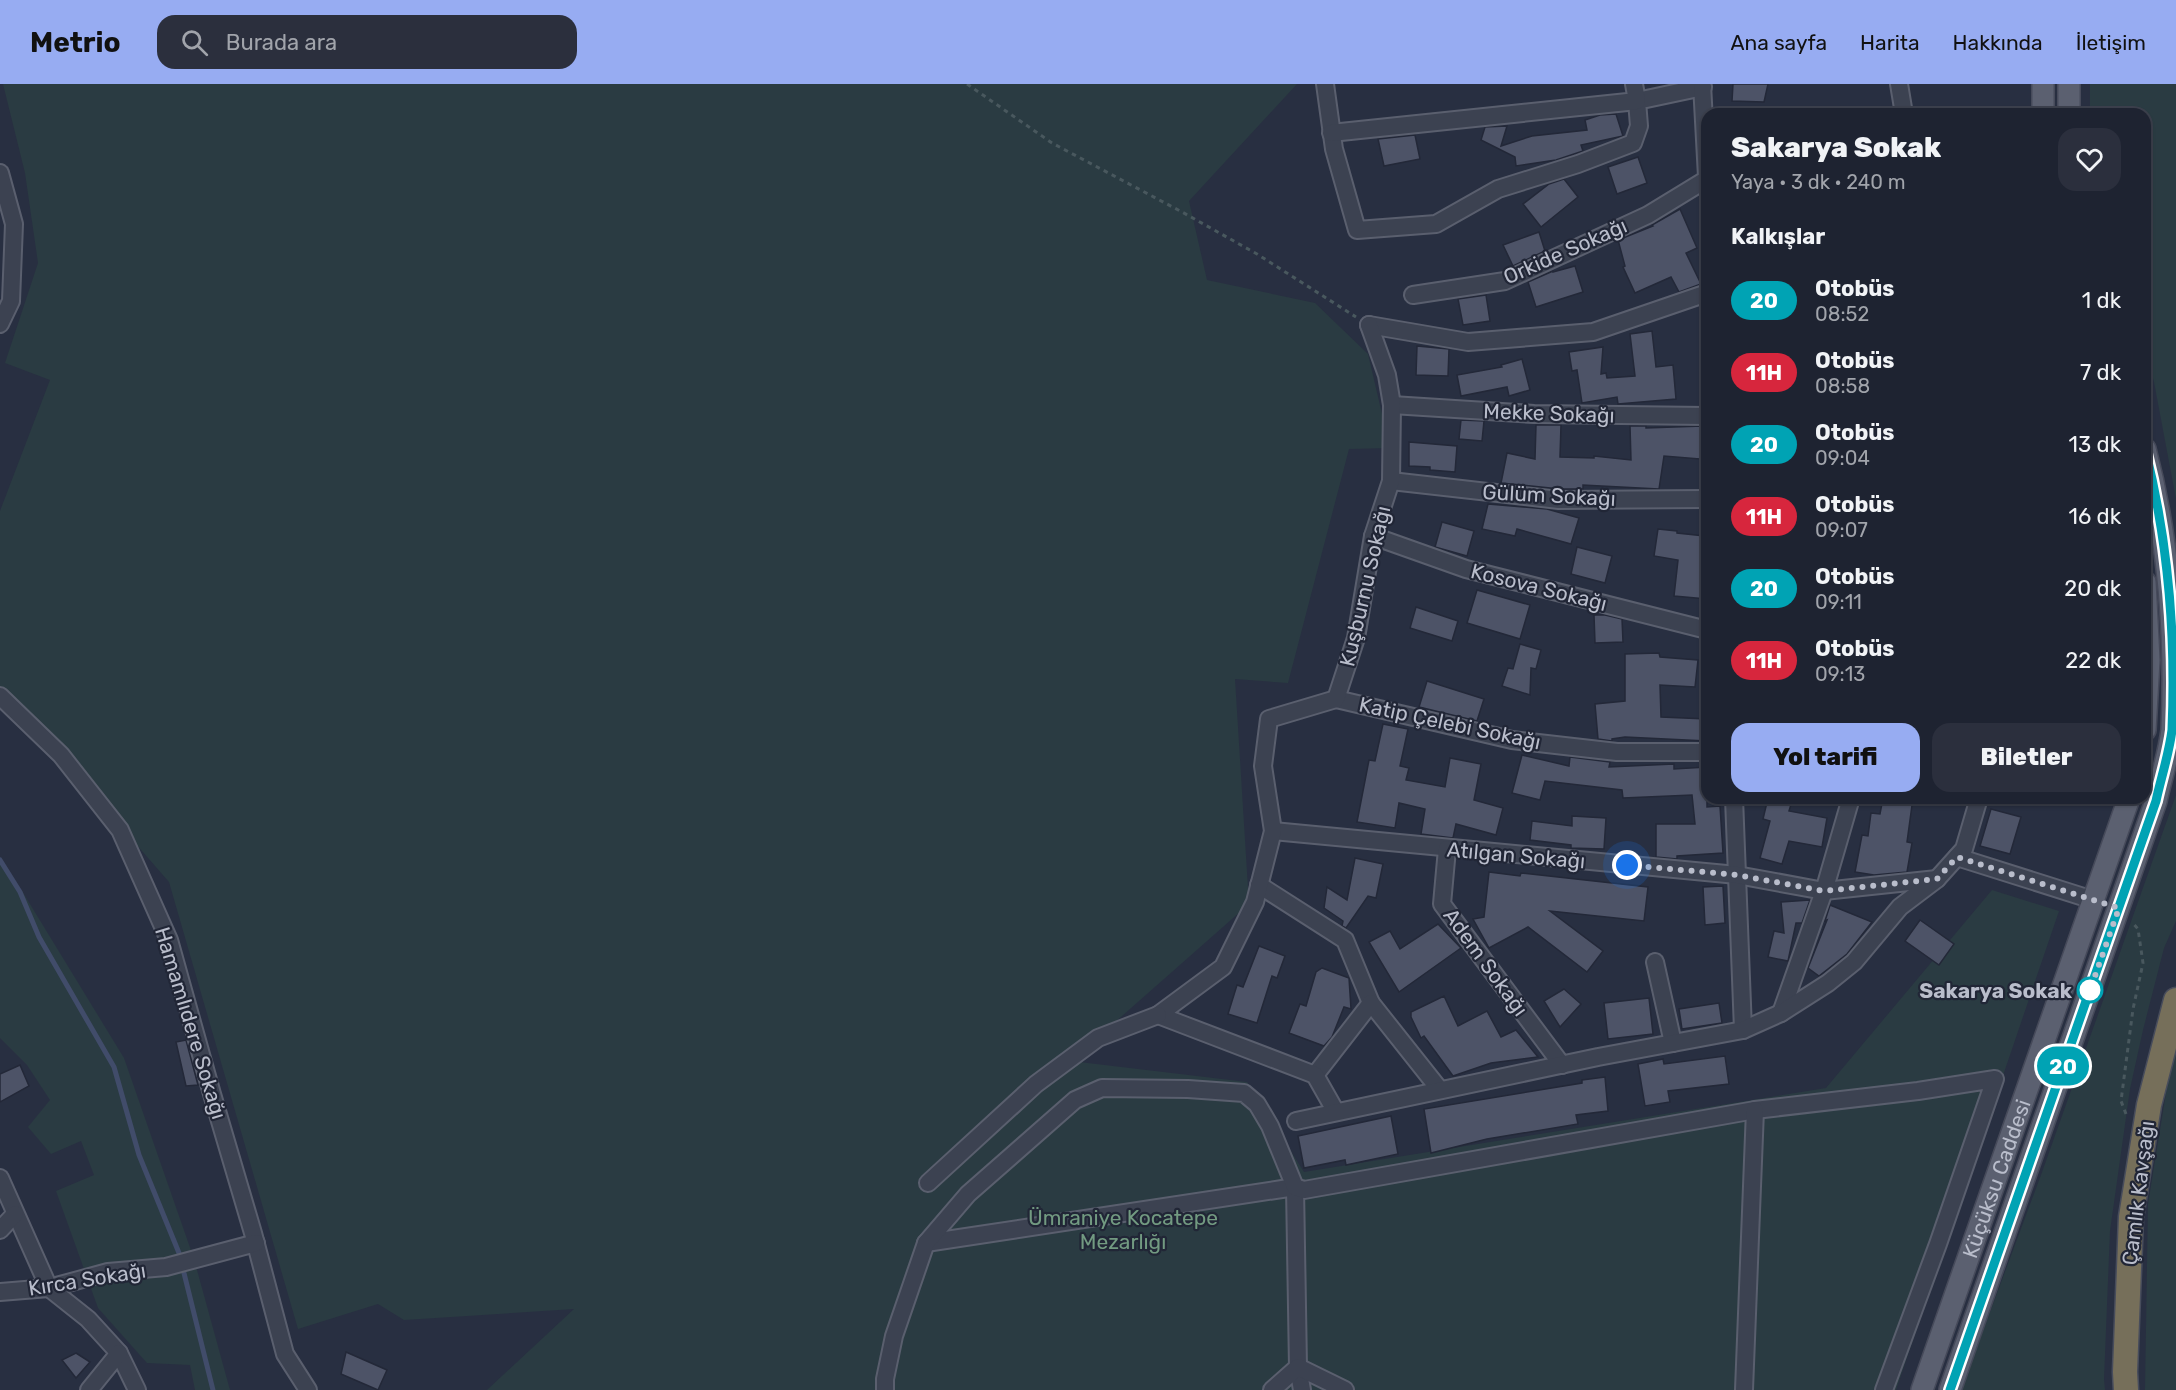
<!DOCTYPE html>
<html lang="tr">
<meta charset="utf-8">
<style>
:root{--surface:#1e2331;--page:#2b2f3d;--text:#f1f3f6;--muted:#a1a4ab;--line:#3c404d;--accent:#97acf2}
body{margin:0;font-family:Rubik,sans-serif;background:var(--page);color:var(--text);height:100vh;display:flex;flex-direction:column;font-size:22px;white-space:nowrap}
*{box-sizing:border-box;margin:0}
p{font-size:20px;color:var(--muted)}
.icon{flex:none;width:33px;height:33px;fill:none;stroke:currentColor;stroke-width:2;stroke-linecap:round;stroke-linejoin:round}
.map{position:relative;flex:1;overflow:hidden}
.details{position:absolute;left:1701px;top:24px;width:450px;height:696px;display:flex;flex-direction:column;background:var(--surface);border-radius:18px;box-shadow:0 2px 4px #0004,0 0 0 2px var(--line)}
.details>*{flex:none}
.badge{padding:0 12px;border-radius:20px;font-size:21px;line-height:39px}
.you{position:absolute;width:30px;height:30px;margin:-15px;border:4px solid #fff;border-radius:50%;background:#1a73e8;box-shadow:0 0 0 9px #1a73e833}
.map>.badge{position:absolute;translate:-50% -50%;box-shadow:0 0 0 3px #fff}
h2{padding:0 30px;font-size:22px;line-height:54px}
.round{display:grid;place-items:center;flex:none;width:63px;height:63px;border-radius:18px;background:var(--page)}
.headline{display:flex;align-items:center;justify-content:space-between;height:102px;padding:0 30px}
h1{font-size:28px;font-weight:800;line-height:45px}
.button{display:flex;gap:12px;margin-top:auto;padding:12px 30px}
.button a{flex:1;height:69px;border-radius:18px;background:var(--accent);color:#111;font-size:24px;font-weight:800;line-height:69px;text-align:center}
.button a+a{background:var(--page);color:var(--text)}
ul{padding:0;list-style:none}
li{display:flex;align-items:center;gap:18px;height:72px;padding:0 30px}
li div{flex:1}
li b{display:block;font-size:22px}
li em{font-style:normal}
li .badge{min-width:66px;font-weight:700;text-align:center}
header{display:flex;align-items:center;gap:36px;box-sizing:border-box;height:84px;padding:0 30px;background:var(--accent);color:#111}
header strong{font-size:28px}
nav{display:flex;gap:33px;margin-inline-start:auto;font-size:21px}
.search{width:420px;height:54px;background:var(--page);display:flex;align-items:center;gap:15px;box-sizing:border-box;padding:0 21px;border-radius:18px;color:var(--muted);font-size:22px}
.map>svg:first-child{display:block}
.green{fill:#2a3b42}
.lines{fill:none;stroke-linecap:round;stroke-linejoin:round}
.stream{stroke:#414c6a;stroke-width:5}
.building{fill:#4d5367;stroke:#232838;stroke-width:1.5}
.minor-casing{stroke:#5a5f6e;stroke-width:20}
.major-casing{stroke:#464a5a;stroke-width:24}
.highway-casing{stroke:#474c5b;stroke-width:27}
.path{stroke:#49585e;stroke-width:3;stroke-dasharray:4.5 4.5;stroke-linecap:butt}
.minor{stroke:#3c4251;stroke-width:16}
.major{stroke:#5b6070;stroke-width:21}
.highway{stroke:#766f5a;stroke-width:24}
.line-casing{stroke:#fff;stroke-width:14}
.line{stroke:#00a3b4;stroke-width:9}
.walk{stroke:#b9bdcb;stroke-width:6;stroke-dasharray:0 10.8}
.stop-dot{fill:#fff;stroke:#00a3b4;stroke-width:3}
.labels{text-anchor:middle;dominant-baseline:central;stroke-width:4.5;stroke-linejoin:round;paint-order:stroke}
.street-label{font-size:21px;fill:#b9bdcb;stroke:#212636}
.stop-label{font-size:21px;font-weight:bold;fill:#b9bdcb;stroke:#212636;text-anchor:end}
.park-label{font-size:21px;fill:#729a81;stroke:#212636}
</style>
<header>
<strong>Metrio</strong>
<div class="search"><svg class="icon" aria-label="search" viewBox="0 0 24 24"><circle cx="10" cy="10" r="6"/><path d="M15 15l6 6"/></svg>Burada ara</div>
<nav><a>Ana sayfa</a><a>Harita</a><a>Hakkında</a><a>İletişim</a></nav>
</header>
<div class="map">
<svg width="2176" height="1306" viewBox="0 0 2176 1306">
<rect width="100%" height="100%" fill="#282f41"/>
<!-- green -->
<g class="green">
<polygon points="3,0 1297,0 1189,117 1207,196 1315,219 1368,270 1390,364 1349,365 1288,599 1235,595 1249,820 1071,977 1247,998 1304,1088 1826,1004 1992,806 2059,827 1896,1306 487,1306 574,1225 404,1236 378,1220 298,1245 169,798 0,604 0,427 50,296 5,279 38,179 25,89"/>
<polygon points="2090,0 2176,0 2176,415 2154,298 2145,265 2145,30 2090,30"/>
<polygon points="2176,711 2176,837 2164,864 2143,946 2130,1005 2110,1147 2104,1295 2105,1306 1961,1306 2041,1091"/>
<polygon points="0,778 22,807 124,974 194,1175 230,1306 195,1306 190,1281 147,1279 98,1224 56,1107 94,1091 81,1057 51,1070 28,1043 50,1016 27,981 0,954"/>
<polygon points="2176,963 2176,1306 2145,1306 2148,1120 2171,978"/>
</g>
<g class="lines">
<!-- stream -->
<polyline class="stream" points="0,776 20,808 39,853 114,983 139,1071 179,1169 213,1306"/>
</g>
<!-- building -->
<g class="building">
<polygon points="1733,0 1768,0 1764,18 1732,17"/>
<polygon points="1616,30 1623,52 1581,61 1583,67 1556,76 1516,82 1515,73 1481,56 1485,43 1507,42 1501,62 1532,52 1587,46 1585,36 1600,31"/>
<polygon points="1415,51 1420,75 1384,82 1378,55"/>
<polygon points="1638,73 1647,99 1617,110 1608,83"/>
<polygon points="1564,95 1578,113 1541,143 1523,120 1549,100"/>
<polygon points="1680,125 1697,164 1686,169 1701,200 1679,208 1671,193 1635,209 1623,183 1625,182 1618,156 1653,142 1652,141"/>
<polygon points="1539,148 1545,167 1513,182 1503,161"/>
<polygon points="1575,182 1583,208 1536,223 1528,198 1553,187 1553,188"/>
<polygon points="1486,211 1490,237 1463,241 1458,215"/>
<polygon points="1652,247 1656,283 1673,281 1676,315 1618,320 1617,313 1582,319 1577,286 1572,287 1569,268 1603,263 1601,290 1606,289 1607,294 1635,292 1630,250"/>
<polygon points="1417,262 1449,265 1448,292 1416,291"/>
<polygon points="1522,275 1530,306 1509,312 1507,303 1461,312 1457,291 1502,283 1501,281"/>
<polygon points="1461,336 1484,337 1482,357 1459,355"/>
<polygon points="1536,341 1561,341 1560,373 1594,374 1594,372 1631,376 1630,342 1646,342 1646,344 1703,342 1700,375 1664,372 1659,405 1583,401 1583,405 1560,405 1501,399 1507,369 1535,375"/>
<polygon points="1409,358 1457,362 1455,388 1430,386 1430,383 1409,382"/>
<polygon points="1488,420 1547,425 1579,434 1571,460 1517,445 1515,452 1482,445"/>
<polygon points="1442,438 1474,447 1467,472 1435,463"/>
<polygon points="1658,445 1677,447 1677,449 1705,452 1702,492 1707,493 1707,515 1674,512 1678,476 1654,472"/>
<polygon points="1577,463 1612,472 1605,499 1571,490"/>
<polygon points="1477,506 1530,521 1520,555 1467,539"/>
<polygon points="1416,523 1458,537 1452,557 1410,544"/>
<polygon points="1594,531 1605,531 1622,535 1623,558 1595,559"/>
<polygon points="1520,560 1541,566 1536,585 1531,584 1530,611 1502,602 1508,584 1513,585"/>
<polygon points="1659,569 1660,573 1698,576 1695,603 1660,601 1661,633 1707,635 1707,657 1625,653 1612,655 1612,657 1598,655 1595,620 1625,617 1625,570"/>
<polygon points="1427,597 1484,615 1477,637 1419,623"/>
<polygon points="1383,640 1408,645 1400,682 1409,684 1406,696 1445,703 1450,674 1481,680 1474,716 1503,724 1496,751 1456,740 1453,754 1421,750 1425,725 1399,719 1395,744 1357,738 1369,676 1375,677"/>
<polygon points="1522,671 1569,682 1570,673 1610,678 1609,683 1674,680 1674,685 1707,683 1707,723 1720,722 1723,769 1677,772 1677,775 1656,773 1656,740 1695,740 1692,711 1623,714 1622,706 1545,697 1540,716 1512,709"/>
<polygon points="1768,714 1793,714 1789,727 1827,734 1822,763 1789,757 1782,780 1760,774 1770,737 1763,735"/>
<polygon points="1883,714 1913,714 1907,758 1912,759 1907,788 1874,791 1855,788 1862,751 1868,752 1871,729 1880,730"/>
<polygon points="1991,725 2021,733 2010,770 1980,762"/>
<polygon points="1572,732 1606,734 1604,765 1571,764 1571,761 1530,756 1532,737 1572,742"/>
<polygon points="1355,774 1383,780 1376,814 1368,812 1346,844 1342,842 1343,837 1324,824 1327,803 1347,816"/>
<polygon points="1489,788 1520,792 1521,789 1648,803 1644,837 1550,827 1603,867 1587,888 1528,843 1489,864 1473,835 1484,833"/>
<polygon points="1723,802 1725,839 1705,841 1703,803"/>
<polygon points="1810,816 1802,839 1796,839 1788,877 1768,873 1774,847 1784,849 1781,818"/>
<polygon points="1830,821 1872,838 1847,870 1819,892 1808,884 1827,836 1825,837"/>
<polygon points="1920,836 1954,860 1939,881 1905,857"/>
<polygon points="1438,840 1461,864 1399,908 1369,858 1390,847 1400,865"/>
<polygon points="1259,862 1285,872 1277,894 1272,892 1257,939 1228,930 1237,901 1243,903"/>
<polygon points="1322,884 1349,894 1351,925 1344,923 1332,953 1324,962 1289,949 1300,920 1306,922 1316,888"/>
<polygon points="1564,905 1581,920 1560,943 1544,917"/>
<polygon points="1444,912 1458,942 1487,927 1501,953 1516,946 1538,973 1491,979 1453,992 1424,952 1421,954 1411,933 1411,928"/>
<polygon points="1649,914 1653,950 1608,955 1604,919"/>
<polygon points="1719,919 1722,939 1682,945 1679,925"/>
<polygon points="186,956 198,1001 186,1002 176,958"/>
<polygon points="1725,972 1729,1000 1668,1007 1670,1018 1645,1022 1638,980 1663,975 1664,980"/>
<polygon points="20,981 29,1002 0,1018 0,990"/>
<polygon points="1605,993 1608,1027 1576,1031 1578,1040 1487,1055 1431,1069 1424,1025 1582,999 1582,996"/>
<polygon points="1391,1032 1398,1070 1346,1081 1345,1076 1304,1084 1298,1052"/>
<polygon points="346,1268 387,1286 378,1306 341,1290"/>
<polygon points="76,1269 90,1278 76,1294 62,1276"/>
</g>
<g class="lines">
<defs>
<g id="minor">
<polyline points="1325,0 1334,65 1357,146 1436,140 1498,105 1578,80 1633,59 1639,42 1637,17 1703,3"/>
<polyline points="1702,0 1707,93"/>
<polyline points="1899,0 1904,30"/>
<polyline points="1331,49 1637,17 1634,0"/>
<polyline points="0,89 14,140 11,217 0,240"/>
<polyline points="1413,211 1505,197 1648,131 1707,95"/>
<polyline points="1369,241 1468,258 1593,248 1707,209"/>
<polyline points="1392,321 1534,330 1707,332"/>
<polyline points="1391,397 1559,416 1707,415"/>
<polyline points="1373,452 1466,485 1707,546"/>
<polyline points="0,612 61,671 120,746 169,856 212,1010 253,1149 285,1270 308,1306"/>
<polyline points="1336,615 1512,656 1617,668 1707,668"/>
<polyline points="1734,714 1743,946"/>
<polyline points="1273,747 1737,791 1824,807 1937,795"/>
<polyline points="1447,765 1442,820 1562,981"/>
<polyline points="1957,773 2093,816"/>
<polyline points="1259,801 1345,856 1371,919"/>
<polyline points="1655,878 1673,959"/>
<polyline points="1781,929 1824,807 1851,714"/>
<polyline points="1315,991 1371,919 1440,1006"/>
<polyline points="1336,1028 1315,991 1158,931 1223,883 1255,818 1273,747 1263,682 1269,635 1336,615 1356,554 1373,452 1391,397 1392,321 1387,291 1369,241"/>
<polyline points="1296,1037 1598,973 1743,946 1781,929 1828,899 1854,878 1900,823 1937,795 1964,765 1979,714"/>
<polyline points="0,1094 49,1204 88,1235 119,1269 137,1306"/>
<polyline points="928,1099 1036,1000 1098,954 1158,931"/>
<polyline points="0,1146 15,1130"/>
<polyline points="926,1159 1295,1103 1298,1283 1302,1306"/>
<polyline points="0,1208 49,1204 108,1188 166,1183 256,1159"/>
<polyline points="89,1306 119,1269"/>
<polyline points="885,1306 885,1295 894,1252 926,1159 968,1110 1075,1016 1102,1004 1188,1005 1244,1009 1257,1020 1270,1042 1295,1103 1304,1106 1755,1026 1918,1007 1995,995 1938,1160 1884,1306"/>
<polyline points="1272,1306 1298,1283 1345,1306"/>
<polyline points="1744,1306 1755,1026"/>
</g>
<g id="major">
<polyline points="2043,0 2043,30"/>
<polyline points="2069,0 2069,30"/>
<polyline points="2145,498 2149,576 2145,646"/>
<path id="s1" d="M1922 1306 2129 714"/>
<path d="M1950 1306 2156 717C2161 694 2169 670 2172 646 2176 552 2169 456 2145 365"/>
</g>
<polyline id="highway" points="2126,1306 2125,1288 2131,1133 2149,1021 2176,916"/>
</defs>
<!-- minor casing -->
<use href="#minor" class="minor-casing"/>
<!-- major casing -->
<use href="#major" class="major-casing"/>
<!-- highway casing -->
<use href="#highway" class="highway-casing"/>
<!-- path -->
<g class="path">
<polyline points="967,0 1052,59 1182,128 1257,170 1356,233"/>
<polyline points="2126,1030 2121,1017 2133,925 2143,879 2138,845 2132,838"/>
</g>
<!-- minor -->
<use href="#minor" class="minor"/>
<!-- major -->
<use href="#major" class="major"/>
<!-- highway -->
<use href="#highway" class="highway"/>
</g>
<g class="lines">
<defs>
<path id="line" d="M1950 1306 2156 717C2161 694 2169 670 2172 646 2176 552 2168 456 2145 365"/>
</defs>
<!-- line casing -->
<use href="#line" class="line-casing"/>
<!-- line -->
<use href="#line" class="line"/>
<!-- walk -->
<polyline class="walk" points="1627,781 1737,791 1824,807 1937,795 1957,773 2119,824 2088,912 2090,906"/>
</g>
<!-- markers -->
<circle class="stop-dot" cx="2090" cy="906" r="12"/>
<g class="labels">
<!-- street labels -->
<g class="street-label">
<text transform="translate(1565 167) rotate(-24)">Orkide Sokağı</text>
<text transform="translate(1549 329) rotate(2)">Mekke Sokağı</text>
<text transform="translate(1549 411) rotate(3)">Gülüm Sokağı</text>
<text transform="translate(1365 502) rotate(-77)">Kuşburnu Sokağı</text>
<text transform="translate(1539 503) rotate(14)">Kosova Sokağı</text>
<text transform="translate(1450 639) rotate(12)">Katip Çelebi Sokağı</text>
<text transform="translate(1516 771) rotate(5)">Atılgan Sokağı</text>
<text transform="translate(1486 878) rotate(54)">Adem Sokağı</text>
<text transform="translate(191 939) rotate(73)">Hamamlıdere Sokağı</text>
<text stroke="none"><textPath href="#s1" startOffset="224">Küçüksu Caddesi</textPath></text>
<text transform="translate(2138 1109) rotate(-83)">Çamlık Kavşağı</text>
<text transform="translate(87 1195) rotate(-9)">Kırca Sokağı</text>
</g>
<!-- stop labels -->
<g class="stop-label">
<text x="2072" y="906">Sakarya Sokak</text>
</g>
<!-- park labels -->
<g class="park-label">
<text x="1123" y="1133">Ümraniye Kocatepe<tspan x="1123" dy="24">Mezarlığı</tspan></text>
</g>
</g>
</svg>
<div class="you" style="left:1627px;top:781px"></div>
<b class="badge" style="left:2063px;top:982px;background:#00a3b4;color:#fff">20</b>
<section class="details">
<div class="headline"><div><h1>Sakarya Sokak</h1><p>Yaya · 3 dk · 240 m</p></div><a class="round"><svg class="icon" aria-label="heart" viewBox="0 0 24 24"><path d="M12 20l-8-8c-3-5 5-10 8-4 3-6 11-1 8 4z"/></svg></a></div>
<h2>Kalkışlar</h2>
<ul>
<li><span class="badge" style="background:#00a3b4;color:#fff">20</span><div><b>Otobüs</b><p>08:52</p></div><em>1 dk</em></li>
<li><span class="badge" style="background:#d7263d;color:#fff">11H</span><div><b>Otobüs</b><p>08:58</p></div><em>7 dk</em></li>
<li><span class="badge" style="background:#00a3b4;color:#fff">20</span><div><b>Otobüs</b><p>09:04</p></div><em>13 dk</em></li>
<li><span class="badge" style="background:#d7263d;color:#fff">11H</span><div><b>Otobüs</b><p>09:07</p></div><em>16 dk</em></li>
<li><span class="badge" style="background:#00a3b4;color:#fff">20</span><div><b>Otobüs</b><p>09:11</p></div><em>20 dk</em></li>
<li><span class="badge" style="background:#d7263d;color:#fff">11H</span><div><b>Otobüs</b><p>09:13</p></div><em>22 dk</em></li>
</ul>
<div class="button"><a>Yol tarifi</a><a>Biletler</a></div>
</section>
</div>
